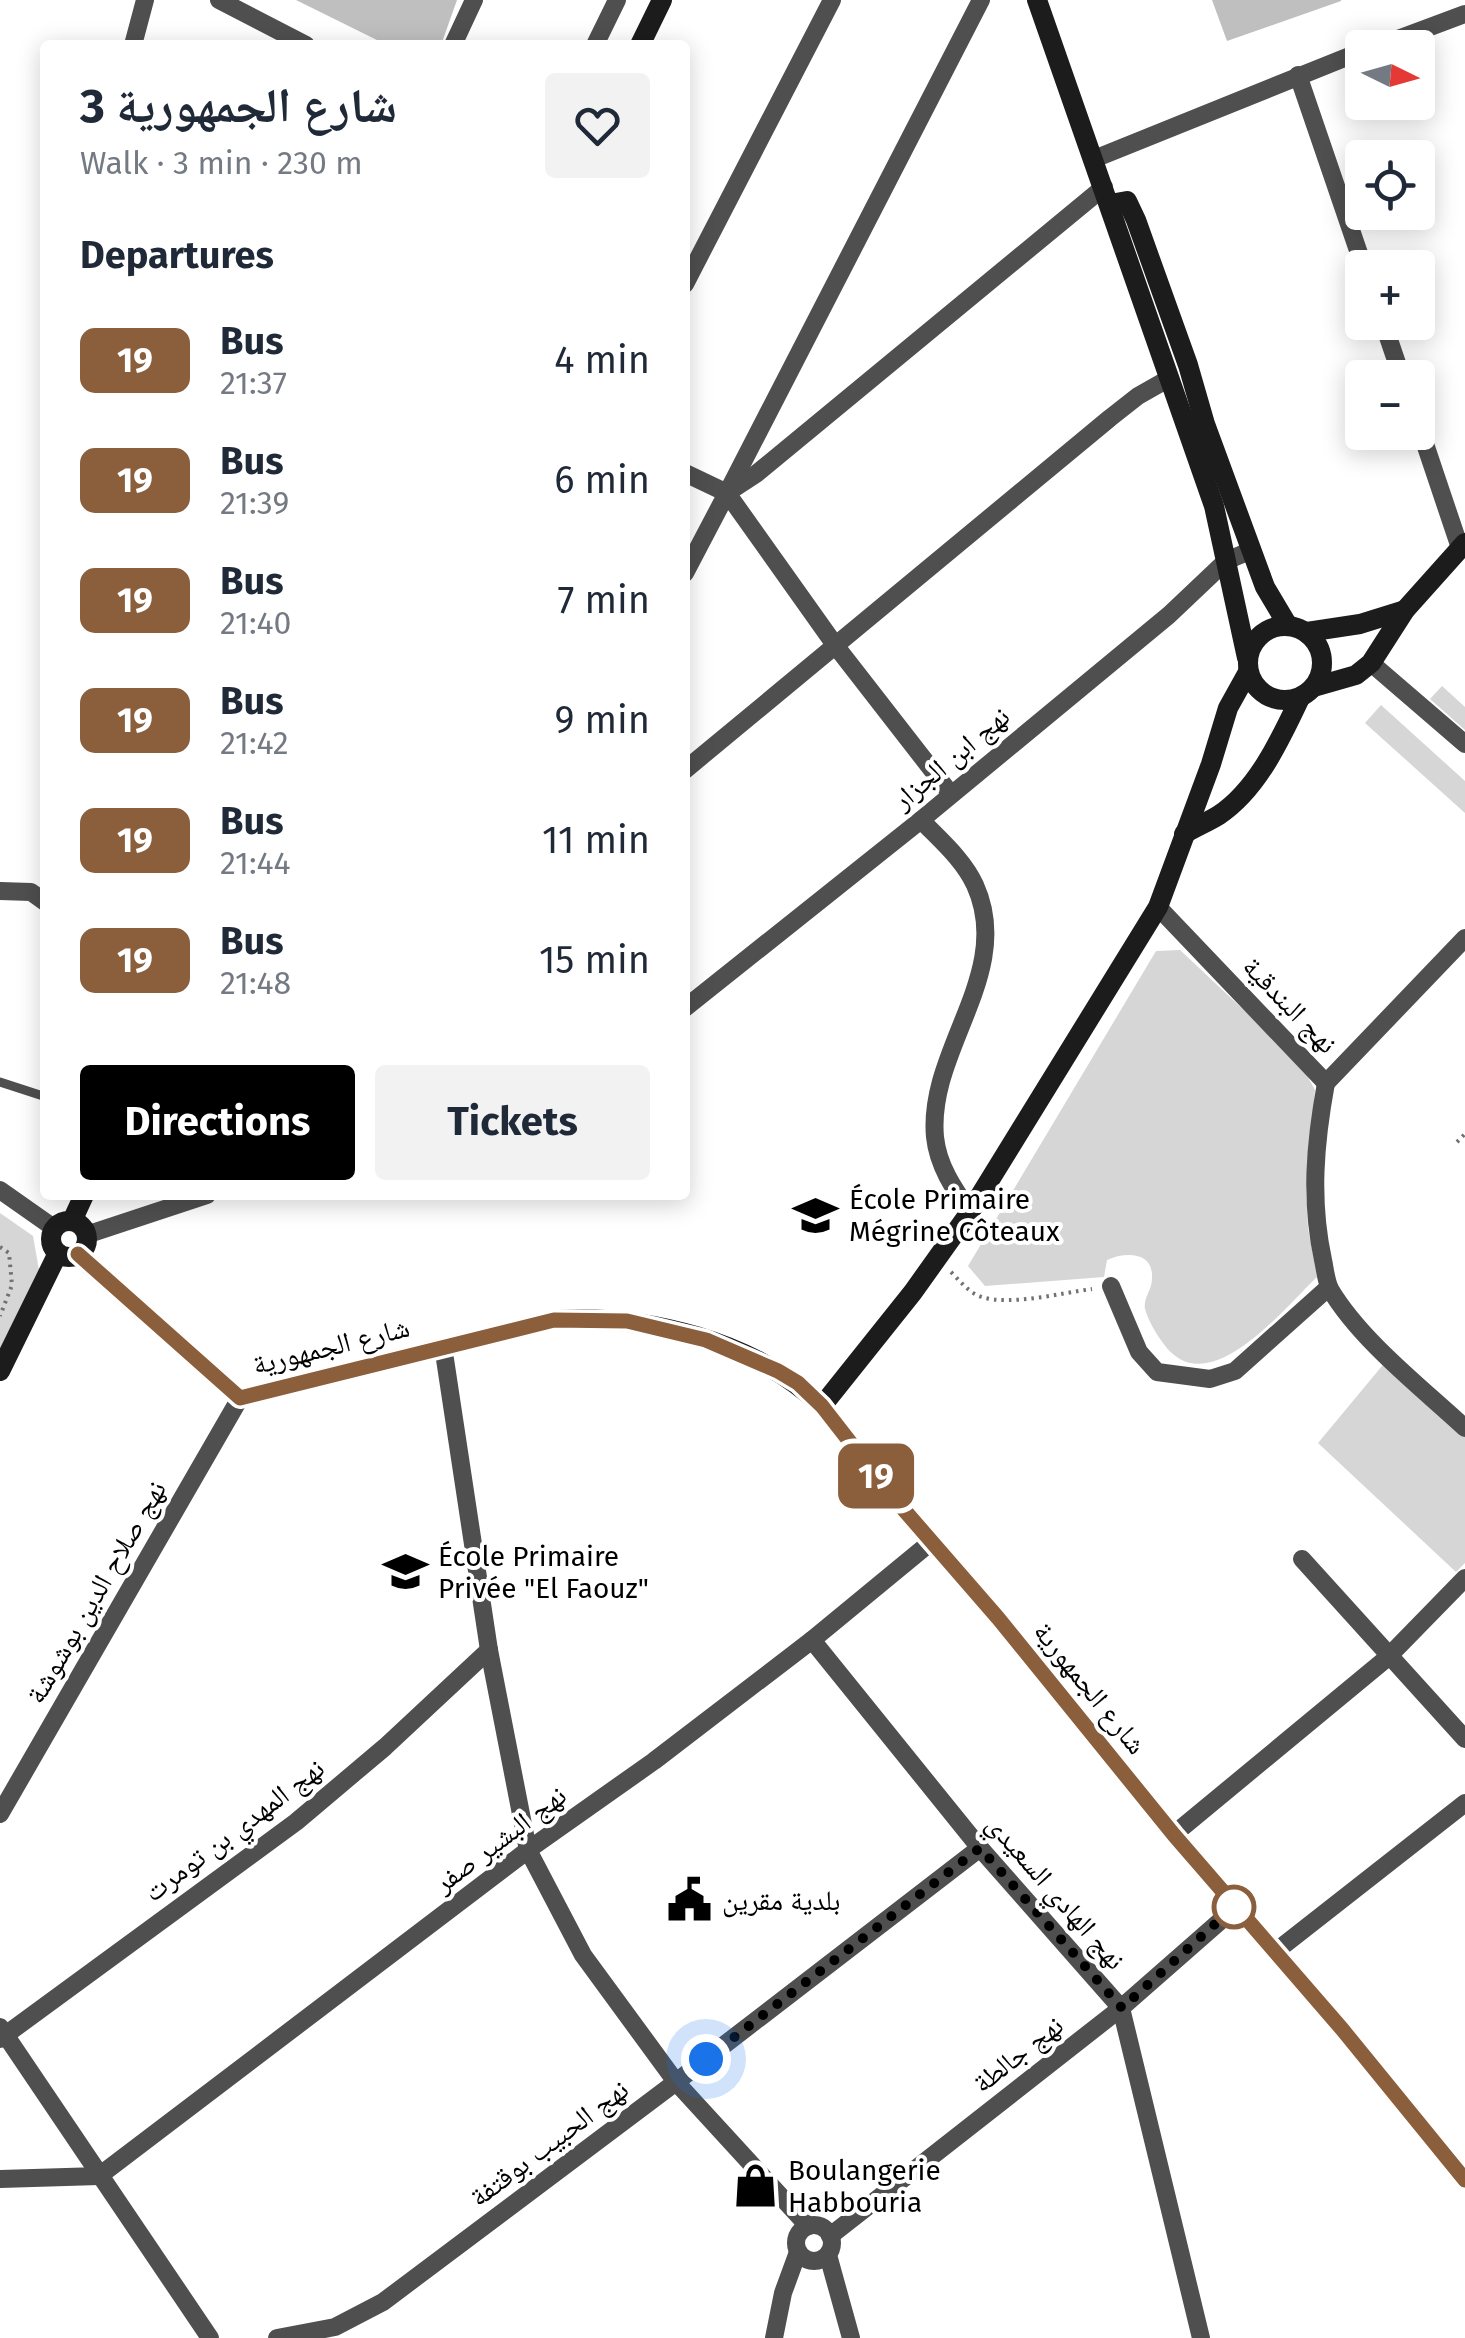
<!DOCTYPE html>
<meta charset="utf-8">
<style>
:root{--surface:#fff;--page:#f2f2f3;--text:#1f2937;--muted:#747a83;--accent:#000}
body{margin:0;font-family:"Fira Sans","Noto Naskh Arabic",sans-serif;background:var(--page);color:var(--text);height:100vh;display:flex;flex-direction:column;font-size:38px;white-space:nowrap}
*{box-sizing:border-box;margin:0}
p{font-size:32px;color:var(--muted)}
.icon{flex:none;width:55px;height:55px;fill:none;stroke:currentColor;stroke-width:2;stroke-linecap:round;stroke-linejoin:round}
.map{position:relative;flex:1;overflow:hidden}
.drawer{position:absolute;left:40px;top:40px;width:650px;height:1160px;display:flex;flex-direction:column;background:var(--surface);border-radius:10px;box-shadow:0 5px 25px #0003}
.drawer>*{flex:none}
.badge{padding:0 20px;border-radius:15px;font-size:35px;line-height:65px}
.needle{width:65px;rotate:95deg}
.tools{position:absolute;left:1345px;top:30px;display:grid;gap:20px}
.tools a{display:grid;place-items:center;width:90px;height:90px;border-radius:10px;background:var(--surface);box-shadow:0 5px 25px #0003;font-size:50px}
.you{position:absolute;width:50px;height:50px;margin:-25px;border:8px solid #fff;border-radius:50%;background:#1a73e8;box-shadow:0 0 0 15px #1a73e833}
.map>.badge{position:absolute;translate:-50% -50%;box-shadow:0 0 0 5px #fff}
h2{padding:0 40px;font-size:38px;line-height:90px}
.round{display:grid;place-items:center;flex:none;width:105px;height:105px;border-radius:10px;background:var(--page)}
.overview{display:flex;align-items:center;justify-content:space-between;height:170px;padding:0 40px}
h1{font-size:48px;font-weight:700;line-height:75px}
.cta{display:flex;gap:20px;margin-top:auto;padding:20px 40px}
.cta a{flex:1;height:115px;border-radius:10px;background:var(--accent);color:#fff;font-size:40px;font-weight:700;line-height:115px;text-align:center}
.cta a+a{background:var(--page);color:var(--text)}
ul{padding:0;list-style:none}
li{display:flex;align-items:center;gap:30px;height:120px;padding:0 40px}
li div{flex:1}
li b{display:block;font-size:38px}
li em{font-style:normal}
li .badge{min-width:110px;font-weight:700;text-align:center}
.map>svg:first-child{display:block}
.green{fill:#d6d6d6}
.building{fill:#bfbfbf}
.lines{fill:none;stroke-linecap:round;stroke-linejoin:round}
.path{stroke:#717171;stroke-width:4;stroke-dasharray:2.5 5;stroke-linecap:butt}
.lane{stroke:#4f4f4f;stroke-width:9}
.street{stroke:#4f4f4f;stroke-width:18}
.secondary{stroke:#1c1c1c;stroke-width:20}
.line-casing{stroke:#fff;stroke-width:22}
.line{stroke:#8b5e3c;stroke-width:15}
.walk{stroke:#000;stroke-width:10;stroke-dasharray:0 18}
.stop-dot{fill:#fff;stroke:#8b5e3c;stroke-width:5}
.labels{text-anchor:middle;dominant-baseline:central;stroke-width:8;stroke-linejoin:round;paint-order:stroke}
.street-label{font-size:28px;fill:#000;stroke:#fff}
.poi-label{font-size:28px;fill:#000;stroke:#fff;text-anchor:start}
</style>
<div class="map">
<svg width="1465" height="2338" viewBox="0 0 1465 2338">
<rect width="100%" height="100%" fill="#fff"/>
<!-- green -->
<g class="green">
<polygon points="1442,686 1465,707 1465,730 1430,699"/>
<polygon points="1381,705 1465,781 1465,813 1365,723"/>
<path d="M1180 950 1300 1063 1315 1090 1306 1195 1308 1228 1317 1277C1283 1309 1207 1406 1163 1343 1155 1332 1149 1322 1145 1309 1143 1298 1152 1290 1152 1279 1154 1251 1125 1252 1107 1260L1104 1277 985 1286 968 1266 1156 951Z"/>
<polygon points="0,1213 33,1236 39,1270 0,1349"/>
<polygon points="1387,1360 1465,1432 1465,1563 1456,1572 1318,1443"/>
</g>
<!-- building -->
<g class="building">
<polygon points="296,0 457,0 441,45 387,45"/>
<polygon points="1212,0 1341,0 1341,1 1227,41"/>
</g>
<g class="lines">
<!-- path -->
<g class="path">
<polyline points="1457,1142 1465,1134"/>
<polyline points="0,1247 9,1253 12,1285 0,1316"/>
<path d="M951 1272C961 1282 969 1293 982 1297 1011 1306 1061 1293 1092 1289"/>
</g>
<!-- lane -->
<polyline class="lane" points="0,1082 43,1096"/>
<!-- street -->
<g class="street">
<polyline points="219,0 306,45"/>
<polyline points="133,45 145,0"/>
<polyline points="453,45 474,0"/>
<polyline points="595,45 617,0"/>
<polyline points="1374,48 1465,14"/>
<polyline points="1298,75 1364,268"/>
<polyline points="1094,159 1362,51"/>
<polyline points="685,284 832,0"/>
<polyline points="1383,322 1402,378"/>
<polyline points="1418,423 1460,548"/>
<polyline points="685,473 727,493 981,0"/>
<polyline points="727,493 835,645 950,793"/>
<polyline points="685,573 727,493 756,474 1104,187"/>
<polyline points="1371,663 1465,744"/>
<polyline points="685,770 1110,418 1138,396 1168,379"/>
<path d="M921 820C940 840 963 859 975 885 1015 973 927 1049 935 1137 938 1166 954 1189 970 1212"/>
<polyline points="0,891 31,892 45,902"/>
<polyline points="1158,907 1326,1083"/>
<polyline points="685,1008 921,820 1169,615 1226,561 1252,550"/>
<path d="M1326 1083C1315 1143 1310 1200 1323 1260 1325 1269 1326 1281 1330 1289 1360 1340 1422 1388 1465 1428"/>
<polyline points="1326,1083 1465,938"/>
<polyline points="0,1190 54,1228"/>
<polyline points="86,1235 207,1195"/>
<polyline points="1111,1286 1139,1352 1157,1372 1210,1379 1235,1371 1329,1287"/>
<polyline points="443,1346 489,1650 528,1850 583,1955 676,2082 808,2226"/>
<polyline points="822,1406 872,1472 998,1617 1173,1835 1342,2029 1465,2180"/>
<polyline points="1302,1559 1465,1739"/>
<polyline points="812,1640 980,1848 1121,2008 1201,2338"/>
<polyline points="0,1814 240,1398"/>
<polyline points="1173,1835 1387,1658 1465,1578"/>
<polyline points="1275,1952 1465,1803"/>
<polyline points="0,2027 210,2338"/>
<polyline points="0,2039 296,1822 385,1747 489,1650"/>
<polyline points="0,2179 99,2176 528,1850 654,1761 812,1640 931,1542"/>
<circle cx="814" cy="2243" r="18"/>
<polyline points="830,2236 1121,2008 1235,1908"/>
<polyline points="828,2255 851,2338"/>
<polyline points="277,2338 335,2327 383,2302 676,2082 980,1848"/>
<polyline points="774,2338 783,2293 798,2252"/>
</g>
<!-- secondary -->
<g class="secondary">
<polyline points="1037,0 1214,506 1247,658"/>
<polyline points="640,45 662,0"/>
<polyline points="1110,204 1127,201 1136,220 1188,365 1205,424 1265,587 1287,624"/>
<circle cx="1285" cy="663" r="37"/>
<polyline points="1307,632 1360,624 1405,610"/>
<polyline points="1314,687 1356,675 1371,663 1405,610 1465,543"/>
<path d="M1184 834C1195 827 1208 822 1219 815 1258 789 1281 738 1300 698"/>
<polyline points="72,1221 84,1195"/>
<circle cx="69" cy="1239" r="18"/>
<path d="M77 1254 240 1398 554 1320C646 1314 754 1341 822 1406L913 1292 970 1212 1158 907 1211 764 1228 708 1248 672"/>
<polyline points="0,1371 58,1253"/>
</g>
</g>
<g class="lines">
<defs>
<polyline id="line" points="78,1254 240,1398 554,1320 627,1321 706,1340 778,1371 798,1383 822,1406 892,1496 998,1618 1174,1835 1342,2029 1465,2180"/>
</defs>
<!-- line casing -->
<use href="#line" class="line-casing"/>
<!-- line -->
<use href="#line" class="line"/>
<!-- walk -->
<polyline class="walk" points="706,2059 980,1848 1122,2008 1234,1907"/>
</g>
<!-- icons -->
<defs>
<symbol id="school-bare" viewBox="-9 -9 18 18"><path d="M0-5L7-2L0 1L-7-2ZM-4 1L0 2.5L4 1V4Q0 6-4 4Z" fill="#000" stroke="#fff" stroke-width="2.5" paint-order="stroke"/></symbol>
<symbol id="civic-bare" viewBox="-9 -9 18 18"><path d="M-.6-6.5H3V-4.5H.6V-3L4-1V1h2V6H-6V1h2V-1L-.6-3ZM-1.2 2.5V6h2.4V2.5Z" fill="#000" stroke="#fff" stroke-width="2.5" paint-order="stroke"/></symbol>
<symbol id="shop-bare" viewBox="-9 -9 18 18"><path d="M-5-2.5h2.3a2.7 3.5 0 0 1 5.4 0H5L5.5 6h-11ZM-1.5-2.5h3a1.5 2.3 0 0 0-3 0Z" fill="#000" stroke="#fff" stroke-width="2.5" paint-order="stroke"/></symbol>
</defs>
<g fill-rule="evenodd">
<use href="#school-bare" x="784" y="1184" width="63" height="63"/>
<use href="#school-bare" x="374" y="1540" width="63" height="63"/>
<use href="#civic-bare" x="658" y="1868" width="63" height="63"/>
<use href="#shop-bare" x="724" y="2154" width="63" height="63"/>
</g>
<!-- markers -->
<circle class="stop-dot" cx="1234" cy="1907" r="20"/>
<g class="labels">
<!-- street labels -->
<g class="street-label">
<text transform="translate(951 758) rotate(-40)">نهج ابن الجزار</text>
<text transform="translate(1290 1005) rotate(46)">نهج البندقية</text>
<text transform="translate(331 1346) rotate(-14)">شارع الجمهورية</text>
<text transform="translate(96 1592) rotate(-60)">نهج صلاح الدين بوشوشة</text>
<text transform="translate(1090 1688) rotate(51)">شارع الجمهورية</text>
<text transform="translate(234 1830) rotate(-37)">نهج المهدي بن تومرت</text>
<text transform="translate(500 1839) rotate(-37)">نهج البشير صفر</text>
<text transform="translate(1056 1892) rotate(49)">نهج الهادي السعيدي</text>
<text transform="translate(1018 2054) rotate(-38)">نهج جالطة</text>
<text transform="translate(549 2143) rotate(-37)">نهج الحبيب بوقتفة</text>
</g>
<!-- poi labels -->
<g class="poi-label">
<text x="849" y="1199">École Primaire<tspan x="849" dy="32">Mégrine Côteaux</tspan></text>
<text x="438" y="1556">École Primaire<tspan x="438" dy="32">Privée "El Faouz"</tspan></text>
<text x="722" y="1900">بلدية مقرين</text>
<text x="788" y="2170">Boulangerie<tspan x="788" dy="32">Habbouria</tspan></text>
</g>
</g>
</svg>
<div class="tools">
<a><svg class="needle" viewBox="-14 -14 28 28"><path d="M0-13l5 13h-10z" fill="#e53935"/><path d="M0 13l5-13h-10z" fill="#747a83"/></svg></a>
<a><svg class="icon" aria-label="locate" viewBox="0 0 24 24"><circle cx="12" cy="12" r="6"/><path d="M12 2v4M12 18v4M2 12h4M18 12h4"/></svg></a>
<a>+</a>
<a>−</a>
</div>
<div class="you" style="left:706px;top:2059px"></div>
<b class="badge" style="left:876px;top:1476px;background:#8b5e3c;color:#fff">19</b>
<section class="drawer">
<div class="overview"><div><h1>شارع الجمهورية 3</h1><p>Walk · 3 min · 230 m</p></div><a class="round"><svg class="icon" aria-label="heart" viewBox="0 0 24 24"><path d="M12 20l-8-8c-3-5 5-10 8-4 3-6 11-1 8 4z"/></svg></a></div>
<h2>Departures</h2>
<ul>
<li><span class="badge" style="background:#8b5e3c;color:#fff">19</span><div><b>Bus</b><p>21:37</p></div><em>4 min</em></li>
<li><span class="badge" style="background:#8b5e3c;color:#fff">19</span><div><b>Bus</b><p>21:39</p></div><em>6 min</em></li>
<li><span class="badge" style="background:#8b5e3c;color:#fff">19</span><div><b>Bus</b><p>21:40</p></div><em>7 min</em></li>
<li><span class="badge" style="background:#8b5e3c;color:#fff">19</span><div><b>Bus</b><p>21:42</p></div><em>9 min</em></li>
<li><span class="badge" style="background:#8b5e3c;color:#fff">19</span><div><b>Bus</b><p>21:44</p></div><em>11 min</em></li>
<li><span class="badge" style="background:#8b5e3c;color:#fff">19</span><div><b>Bus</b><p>21:48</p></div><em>15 min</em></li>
</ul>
<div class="cta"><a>Directions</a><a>Tickets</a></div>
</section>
</div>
